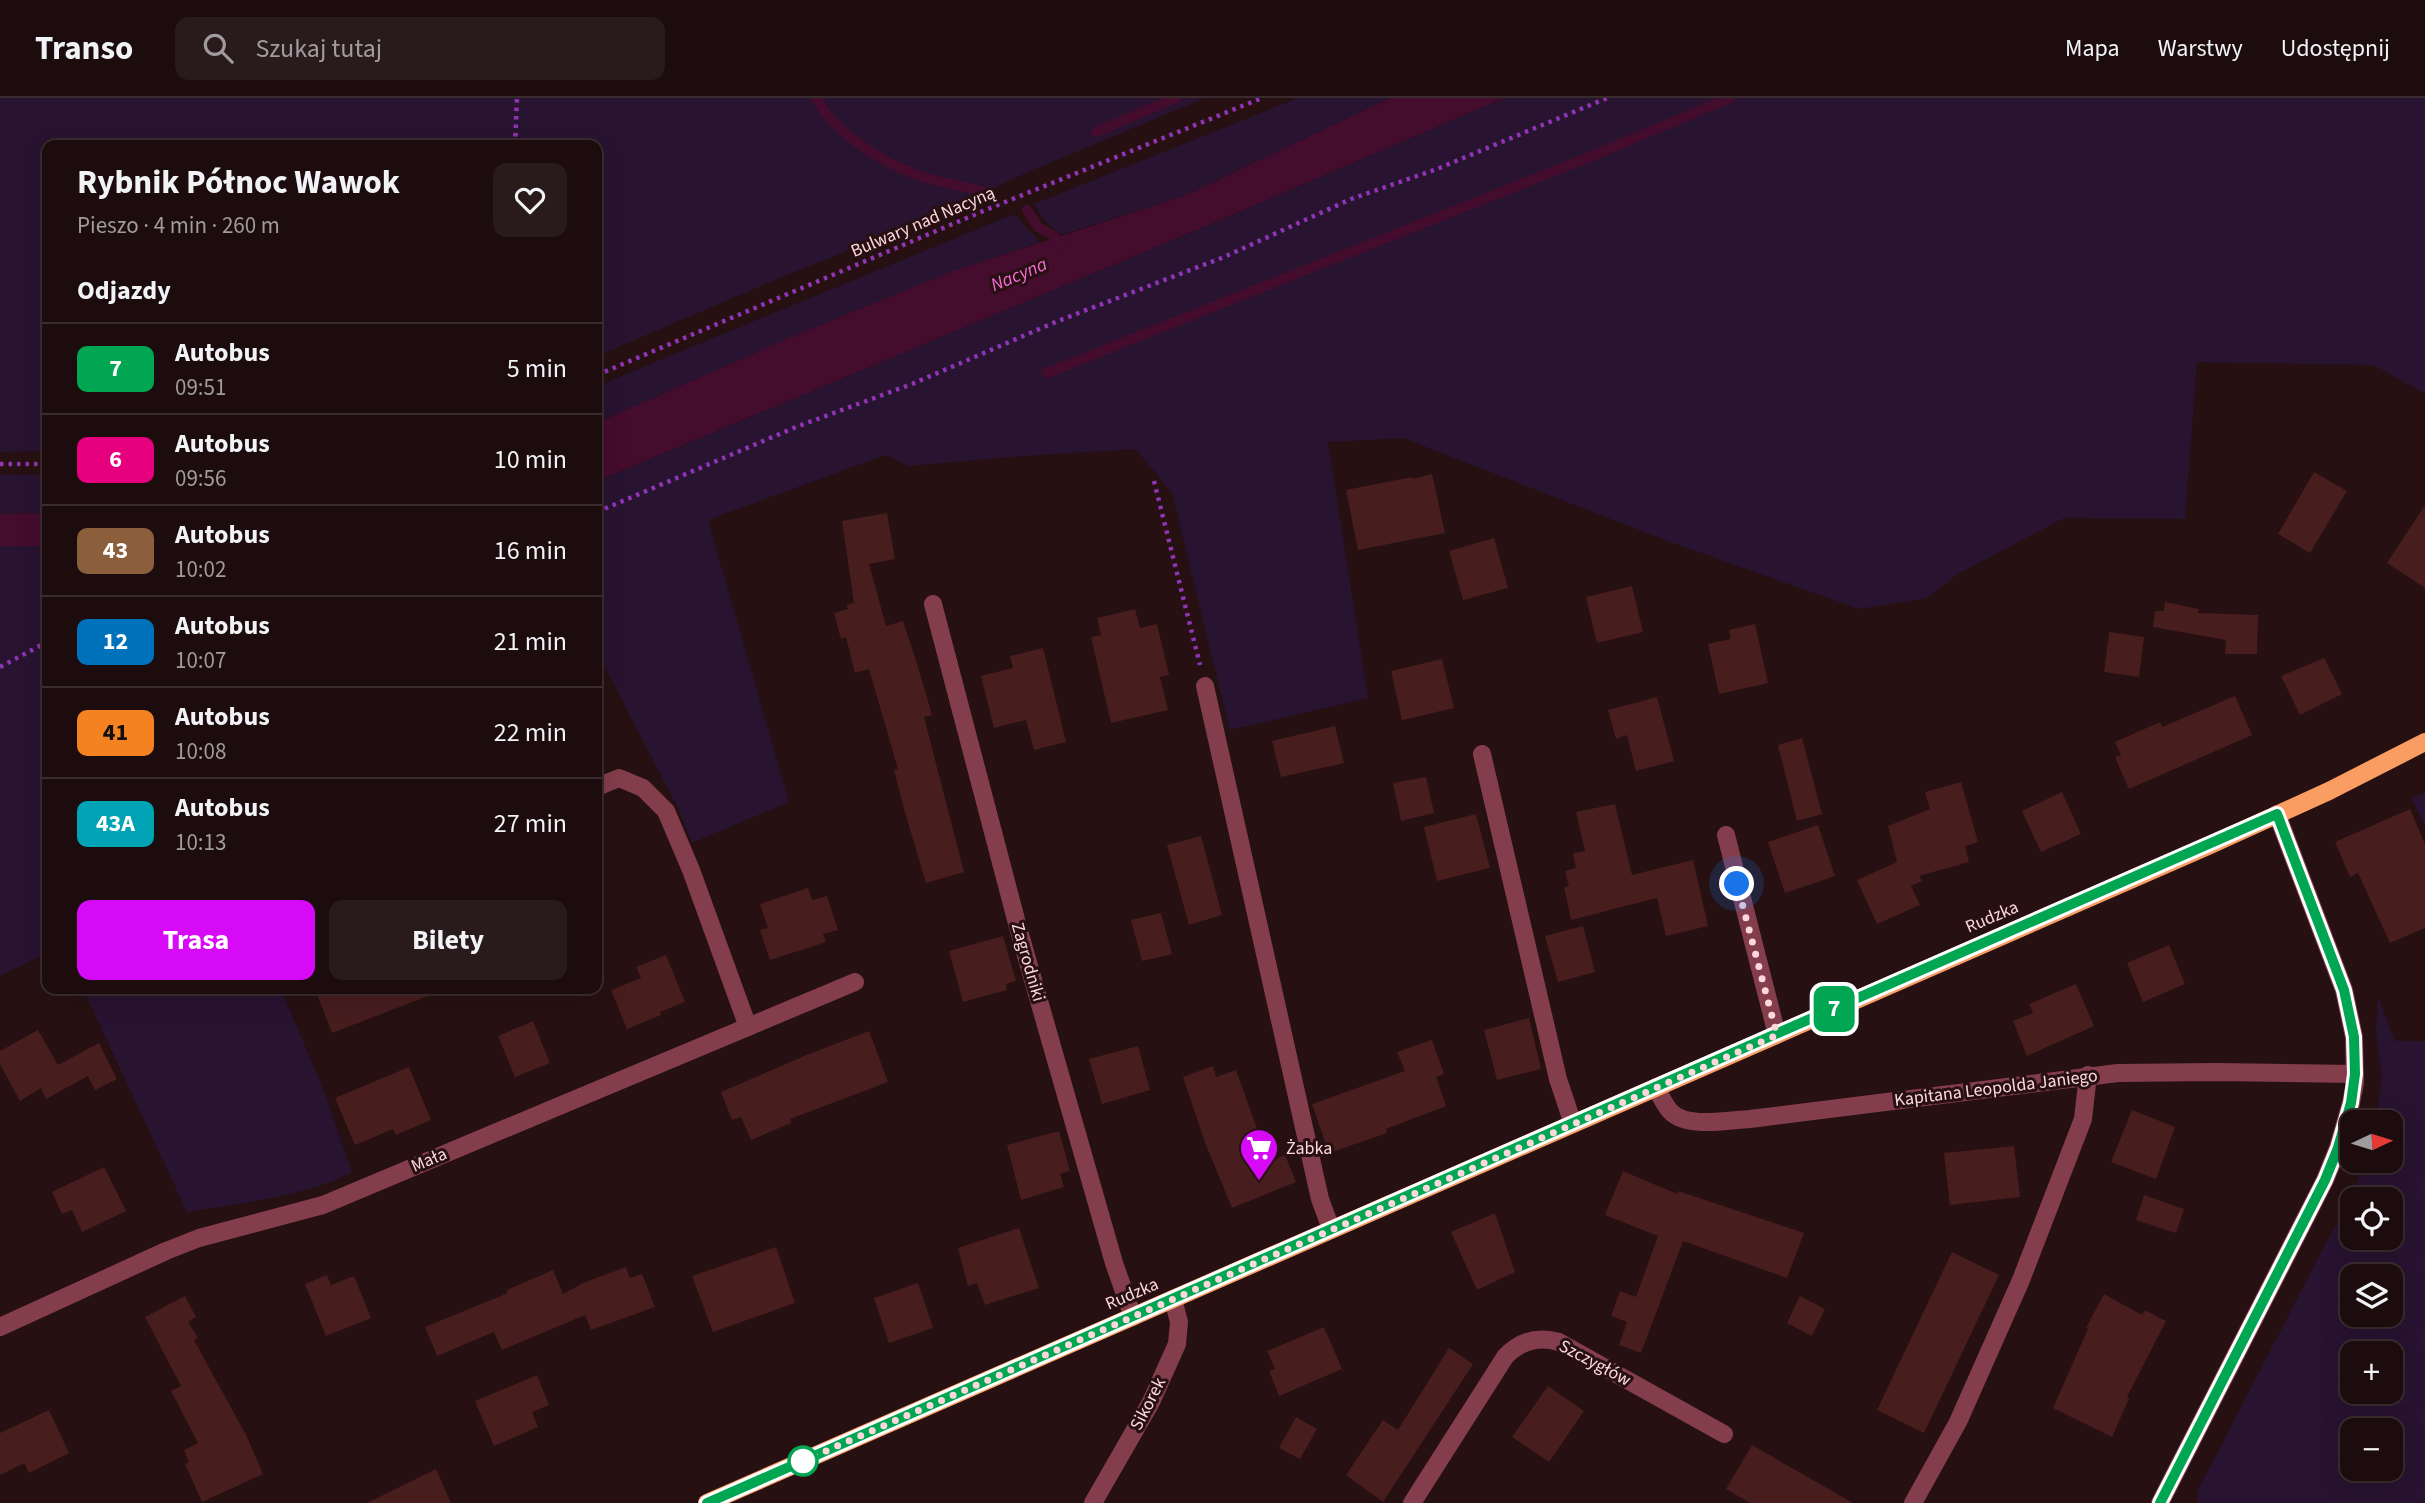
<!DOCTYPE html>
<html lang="pl">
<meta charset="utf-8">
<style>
:root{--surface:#1c0c0e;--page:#291a1c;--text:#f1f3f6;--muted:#a09b9e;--line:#3a2c2e;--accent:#d70af7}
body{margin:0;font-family:"Source Sans 3",sans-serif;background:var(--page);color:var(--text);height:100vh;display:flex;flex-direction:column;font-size:26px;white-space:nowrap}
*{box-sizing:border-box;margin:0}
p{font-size:23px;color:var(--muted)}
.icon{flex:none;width:38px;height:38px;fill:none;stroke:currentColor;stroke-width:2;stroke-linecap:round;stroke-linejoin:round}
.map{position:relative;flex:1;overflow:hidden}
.side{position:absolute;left:42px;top:42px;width:560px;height:854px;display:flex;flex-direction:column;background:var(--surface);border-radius:14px;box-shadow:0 7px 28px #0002,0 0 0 2px var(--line)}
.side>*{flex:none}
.badge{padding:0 14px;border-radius:10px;font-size:24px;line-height:46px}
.needle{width:46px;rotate:86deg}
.fabs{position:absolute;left:2340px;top:1012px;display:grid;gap:14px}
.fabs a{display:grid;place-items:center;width:63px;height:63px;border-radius:14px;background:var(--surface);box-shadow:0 7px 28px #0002,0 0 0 2px var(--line);font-size:35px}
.you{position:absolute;width:35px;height:35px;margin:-18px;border:5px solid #fff;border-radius:50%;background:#1a73e8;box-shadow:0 0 0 10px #1a73e833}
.map>.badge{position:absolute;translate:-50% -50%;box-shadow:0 0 0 4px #fff}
h2{padding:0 35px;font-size:26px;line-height:63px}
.round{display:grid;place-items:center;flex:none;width:74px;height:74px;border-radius:14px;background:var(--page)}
.overview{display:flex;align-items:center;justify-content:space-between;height:119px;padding:0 35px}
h1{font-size:33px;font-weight:700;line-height:52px}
.button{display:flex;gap:14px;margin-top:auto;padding:14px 35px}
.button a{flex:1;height:80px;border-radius:14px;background:var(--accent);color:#fff;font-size:28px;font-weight:700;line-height:80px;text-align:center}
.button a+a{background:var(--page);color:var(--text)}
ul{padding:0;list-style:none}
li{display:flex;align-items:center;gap:21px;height:91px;padding:0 35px;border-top:2px solid var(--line)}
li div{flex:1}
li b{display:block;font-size:26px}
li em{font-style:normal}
li .badge{min-width:77px;font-weight:700;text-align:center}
header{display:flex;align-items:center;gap:42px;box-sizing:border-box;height:98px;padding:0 35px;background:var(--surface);border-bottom:2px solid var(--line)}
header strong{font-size:33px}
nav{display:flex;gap:38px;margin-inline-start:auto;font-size:24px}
.search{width:490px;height:63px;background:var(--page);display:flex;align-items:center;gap:18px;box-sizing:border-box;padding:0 24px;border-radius:14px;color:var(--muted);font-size:26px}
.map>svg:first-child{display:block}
.green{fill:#281330;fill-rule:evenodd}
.water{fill:#440c2d}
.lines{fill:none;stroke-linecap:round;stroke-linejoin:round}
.stream{stroke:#440c2d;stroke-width:10}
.building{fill:#471d1e}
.path{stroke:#8f34b5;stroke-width:4.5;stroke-dasharray:3.5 5;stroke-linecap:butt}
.minor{stroke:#843d4b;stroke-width:18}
.major{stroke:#fa9d62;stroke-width:18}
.line-casing{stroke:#fff;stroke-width:16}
.line{stroke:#00a651;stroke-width:10}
.walk{stroke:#fed7dc;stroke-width:7;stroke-dasharray:0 12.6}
.stop-dot{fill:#fff;stroke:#00a651;stroke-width:3.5}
.labels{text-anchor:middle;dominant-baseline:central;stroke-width:6;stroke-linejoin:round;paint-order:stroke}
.street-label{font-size:18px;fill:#fed7dc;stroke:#261012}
.poi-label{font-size:18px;fill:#fed7dc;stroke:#261012;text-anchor:start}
.water-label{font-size:19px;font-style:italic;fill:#fa69d9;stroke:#261012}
</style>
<header>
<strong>Transo</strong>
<div class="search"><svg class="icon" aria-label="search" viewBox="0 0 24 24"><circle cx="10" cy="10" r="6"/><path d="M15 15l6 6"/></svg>Szukaj tutaj</div>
<nav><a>Mapa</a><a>Warstwy</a><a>Udostępnij</a></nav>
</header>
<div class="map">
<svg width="2425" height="1405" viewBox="0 0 2425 1405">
<rect width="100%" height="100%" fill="#261012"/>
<!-- green -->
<g class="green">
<polygon points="0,0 1205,0 1014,80 960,108 782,179 597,258 597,47 47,47 47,353 0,354"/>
<polygon points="1298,0 1390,0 1184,98 1061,137 1045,123 1034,106"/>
<polygon points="1504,0 2425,0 2425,296 2374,267 2197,264 2185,421 2064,420 1958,476 1927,500 1859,511 1662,441 1403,340 1328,344 1368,600 1230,632 1172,395 1136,351 1010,359 909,368 885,357 708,422 789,704 692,745 678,710 597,554 597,383 1199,131"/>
<path d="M1014 116 1040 144C888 195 743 260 597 325V288Z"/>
<polygon points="0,376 47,377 47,415 0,416"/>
<polygon points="0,448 47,448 47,855 0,878"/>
<polygon points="2425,694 2425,728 2411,700"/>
<path d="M83 891H281L324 993 352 1075C300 1099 243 1105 187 1114Z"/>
<path d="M2378 899 2395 943H2425V1405H2198V1392L2356 1087 2365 1062H2390V1024H2379L2381 1018 2377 1011 2382 982 2376 934ZM2352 1101H2390V1139H2352ZM2352 1178H2390V1216H2352ZM2352 1255H2390V1293H2352ZM2352 1332H2390V1370H2352Z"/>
</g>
<!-- water -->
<g class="water">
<polygon points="1390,0 1504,0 1199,131 597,383 597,325 791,239 953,173 1184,98"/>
<polygon points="47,415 47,448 0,448 0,416"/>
</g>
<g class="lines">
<!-- stream -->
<g class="stream">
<path d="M816 0C838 40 891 70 933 82 953 87 972 89 991 96"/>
<polyline points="1096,34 1176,0"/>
<polyline points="1027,112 1038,129 1054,138 1063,148"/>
<polyline points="1047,275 1592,58 1730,0"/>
</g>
</g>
<!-- building -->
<g class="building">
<polygon points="2314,374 2347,393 2310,455 2278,436"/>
<polygon points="1432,376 1445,435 1358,452 1346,392 1412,379 1413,381"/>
<polygon points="2425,407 2425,490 2387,465"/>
<polygon points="887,415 895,461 869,466 886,528 903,523 919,572 932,617 924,619 964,774 926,785 904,711 894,672 898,671 869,571 855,575 846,539 841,541 834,515 848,511 846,507 854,505 842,423"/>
<polygon points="1494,440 1508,490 1463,502 1449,453"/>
<polygon points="1632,488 1643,534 1597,545 1586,499"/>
<polygon points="2165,504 2199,511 2198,515 2258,517 2257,556 2225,556 2226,542 2153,529 2155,513 2164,513"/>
<polygon points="1135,511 1140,530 1157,526 1169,577 1160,579 1168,612 1111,625 1091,539 1101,537 1097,520"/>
<polygon points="1755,526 1768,585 1719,596 1708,546 1731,541 1729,532"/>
<polygon points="2109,534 2144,539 2139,579 2104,574"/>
<polygon points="1043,550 1066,644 1034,652 1026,622 994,630 981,578 1013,570 1010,558"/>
<polygon points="2324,560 2342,596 2300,617 2281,578"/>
<polygon points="1442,561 1454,610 1402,622 1391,573"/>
<polygon points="2235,598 2252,637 2129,691 2115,659 2121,657 2115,644 2160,624 2162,629"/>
<polygon points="1657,599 1674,663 1636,673 1627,637 1616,641 1608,612"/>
<polygon points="1335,628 1344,665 1281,679 1272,643"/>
<polygon points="1802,640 1822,716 1797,723 1778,647"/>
<polygon points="1426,679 1434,715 1401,723 1393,685"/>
<polygon points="1961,684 1978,744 1965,748 1969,764 1919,778 1922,783 1911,788 1920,807 1877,826 1857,782 1897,764 1888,728 1930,711 1925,694"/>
<polygon points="2062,694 2081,736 2041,754 2022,713"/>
<polygon points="1615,706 1632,777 1693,762 1708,828 1666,838 1657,800 1571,822 1564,789 1569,788 1565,773 1576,770 1573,755 1585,753 1576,714"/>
<polygon points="2410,711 2425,746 2425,830 2390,845 2358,775 2350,779 2335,744"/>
<polygon points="1476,716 1490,770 1437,783 1424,729"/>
<polygon points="1818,727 1835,778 1785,795 1768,744"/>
<polygon points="1201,738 1222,817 1189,827 1167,747"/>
<polygon points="808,790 812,802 827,798 838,832 823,836 826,844 770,862 760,832 768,830 760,806"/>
<polygon points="1161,815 1172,856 1142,863 1131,822"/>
<polygon points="1583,828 1595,874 1558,884 1545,838"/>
<polygon points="1003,838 1016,883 1006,886 1007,892 963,904 949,853"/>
<polygon points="2169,847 2185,886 2143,904 2127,865"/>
<polygon points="666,857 685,904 660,914 661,917 627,931 611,892 641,880 636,869"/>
<polygon points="2076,886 2094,928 2027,958 2013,923 2033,915 2029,906"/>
<polygon points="315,891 440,891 441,893 332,935"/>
<polygon points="1529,920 1541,971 1497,982 1484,932"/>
<polygon points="533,923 550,965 515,979 498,938"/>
<polygon points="38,932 58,967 99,945 117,981 95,992 88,978 46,1001 41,990 20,1003 0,966 0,953"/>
<polygon points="869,933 888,984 790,1021 791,1025 751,1042 741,1019 732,1022 721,994 809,956"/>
<polygon points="1432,942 1444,976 1436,979 1446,1008 1386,1031 1387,1035 1329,1055 1312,1006 1405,973 1397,954"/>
<polygon points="1138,948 1150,992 1102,1006 1089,961"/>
<polygon points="1213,968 1216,979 1236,972 1269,1064 1285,1057 1296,1084 1232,1110 1206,1047 1183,979"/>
<polygon points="409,969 431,1022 396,1037 393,1031 355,1047 335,1000"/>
<polygon points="2132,1012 2175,1029 2156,1081 2111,1064"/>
<polygon points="1059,1033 1070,1073 1060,1076 1064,1089 1021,1102 1007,1047"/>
<polygon points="2014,1048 2020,1099 1950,1107 1944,1055"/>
<polygon points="104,1069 126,1113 82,1134 72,1112 62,1116 52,1094"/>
<polygon points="1623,1073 1677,1096 1678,1093 1804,1135 1787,1180 1683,1143 1641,1255 1619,1247 1627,1224 1611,1218 1620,1193 1636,1199 1658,1138 1605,1117"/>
<polygon points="2144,1097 2184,1111 2176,1135 2136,1122"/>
<polygon points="1495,1115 1515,1174 1477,1192 1451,1134"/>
<polygon points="1019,1130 1039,1190 985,1207 977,1185 968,1188 958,1150"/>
<polygon points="776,1149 795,1205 713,1234 692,1178"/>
<polygon points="1952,1154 1999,1177 1924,1335 1877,1312"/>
<polygon points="626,1169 630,1180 642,1176 655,1209 591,1232 585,1217 502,1252 494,1234 437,1258 425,1229 508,1195 507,1192 553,1172 563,1196 583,1185"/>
<polygon points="327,1177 331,1187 354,1178 371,1220 326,1238 305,1186"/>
<polygon points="918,1185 933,1230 889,1245 874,1200"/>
<polygon points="2104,1196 2142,1217 2145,1212 2166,1223 2127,1299 2129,1300 2112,1339 2053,1310 2088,1231 2086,1230"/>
<polygon points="185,1198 196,1219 188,1224 198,1240 194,1242 246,1337 263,1376 202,1404 185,1366 189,1364 184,1352 198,1345 171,1293 181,1288 145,1219"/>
<polygon points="1800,1198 1825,1211 1812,1238 1787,1225"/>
<polygon points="1324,1229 1342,1271 1279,1298 1269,1273 1275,1271 1267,1253"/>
<polygon points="1449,1250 1473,1266 1383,1404 1346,1377 1383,1322 1398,1332"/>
<polygon points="537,1277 549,1307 532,1314 538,1329 494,1348 475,1303"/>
<polygon points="1548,1288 1584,1313 1549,1364 1512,1339"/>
<polygon points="49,1312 69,1355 29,1375 24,1365 0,1377 0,1335"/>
<polygon points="1296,1319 1317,1331 1300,1361 1279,1350"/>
<polygon points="1752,1347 1853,1405 1750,1405 1726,1391"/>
<polygon points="436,1371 451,1405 367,1405"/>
</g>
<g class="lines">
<!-- path -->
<g class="path">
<polyline points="515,47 517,0"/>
<polyline points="597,277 988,111 1262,0"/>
<polyline points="0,366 47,366"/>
<polyline points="1154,383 1200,567"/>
<polyline points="597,414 796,329 912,286 1058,223 1224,159 1351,101 1437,71 1607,0"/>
<polyline points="0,569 47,544"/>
</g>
<!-- minor -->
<g class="minor">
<polyline points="933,506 1019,833 1114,1165 1133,1219"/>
<polyline points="1205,588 1320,1101 1331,1131"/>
<polyline points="1482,656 1558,981 1573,1026"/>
<polyline points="597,689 619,680 643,690 666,713 691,772 748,929"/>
<polyline points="1726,737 1777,937"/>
<path d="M1656 989C1660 997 1664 1006 1670 1013 1686 1031 1728 1022 1750 1021L2118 975 2216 974 2355 976"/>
<polyline points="0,1229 166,1153 199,1140 323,1107 855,884"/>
<polyline points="1093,1405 1151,1304 1177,1246 1179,1224 1173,1201"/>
<path d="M1412 1405 1505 1259C1520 1243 1538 1238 1559 1244L1724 1336"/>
<polyline points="1913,1405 1958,1324 2021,1182 2083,1021 2088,977"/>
<polyline points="2160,1405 2325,1082 2338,1050 2351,1005 2355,985 2354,939 2344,892 2277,716"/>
</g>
<!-- major -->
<polyline class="major" points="707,1405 2208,748 2329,693 2425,644"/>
</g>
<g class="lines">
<defs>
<polyline id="line" points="707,1405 2277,716 2344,892 2354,939 2355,976 2351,1005 2338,1050 2325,1082 2160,1405"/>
</defs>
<!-- line casing -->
<use href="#line" class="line-casing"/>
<!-- line -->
<use href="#line" class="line"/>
<!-- walk -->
<polyline class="walk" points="803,1363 1777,937 1737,786"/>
</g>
<!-- icons -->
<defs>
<symbol id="supermarket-pin" viewBox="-11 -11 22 30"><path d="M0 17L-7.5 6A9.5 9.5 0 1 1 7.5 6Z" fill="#d70af7" stroke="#261012"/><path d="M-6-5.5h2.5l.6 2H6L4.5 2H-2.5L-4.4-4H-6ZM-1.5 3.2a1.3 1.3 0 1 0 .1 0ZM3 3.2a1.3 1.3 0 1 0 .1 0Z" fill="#fff"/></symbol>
</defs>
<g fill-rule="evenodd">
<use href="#supermarket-pin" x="1237" y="1028" width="44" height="60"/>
</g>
<!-- markers -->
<circle class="stop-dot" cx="803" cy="1363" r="14"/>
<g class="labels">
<!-- street labels -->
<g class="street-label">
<text transform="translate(923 124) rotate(-23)">Bulwary nad Nacyną</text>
<text transform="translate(1992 819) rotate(-23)">Rudzka</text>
<text transform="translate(1028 864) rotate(74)">Zagrodniki</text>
<text transform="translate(1996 990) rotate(-7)">Kapitana Leopolda Janiego</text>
<text transform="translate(429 1062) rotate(-23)">Mała</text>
<text transform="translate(1132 1196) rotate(-23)">Rudzka</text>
<text transform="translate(1595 1265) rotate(28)">Szczygłów</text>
<text transform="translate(1148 1306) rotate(-63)">Sikorek</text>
</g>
<!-- poi labels -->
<g class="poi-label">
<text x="1286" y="1050">Żabka</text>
</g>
<!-- water labels -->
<g class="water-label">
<text transform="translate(1019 177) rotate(-23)">Nacyna</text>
</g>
</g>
</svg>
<div class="fabs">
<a><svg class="needle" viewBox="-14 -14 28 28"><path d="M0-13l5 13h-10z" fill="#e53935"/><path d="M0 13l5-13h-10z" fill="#a09b9e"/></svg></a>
<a><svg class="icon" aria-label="locate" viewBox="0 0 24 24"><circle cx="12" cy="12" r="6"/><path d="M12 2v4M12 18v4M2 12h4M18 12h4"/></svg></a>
<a><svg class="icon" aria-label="layers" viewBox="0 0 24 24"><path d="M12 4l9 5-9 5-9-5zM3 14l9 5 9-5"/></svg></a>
<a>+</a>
<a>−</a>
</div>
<div class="you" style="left:1737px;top:786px"></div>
<b class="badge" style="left:1834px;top:911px;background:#00a651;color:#fff">7</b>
<section class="side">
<div class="overview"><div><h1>Rybnik Północ Wawok</h1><p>Pieszo · 4 min · 260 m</p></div><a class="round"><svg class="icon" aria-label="heart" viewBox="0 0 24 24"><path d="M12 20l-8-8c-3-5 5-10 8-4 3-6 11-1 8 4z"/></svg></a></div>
<h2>Odjazdy</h2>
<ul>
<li><span class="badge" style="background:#00a651;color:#fff">7</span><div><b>Autobus</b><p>09:51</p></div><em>5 min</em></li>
<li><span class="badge" style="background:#e6007e;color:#fff">6</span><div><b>Autobus</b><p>09:56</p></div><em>10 min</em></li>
<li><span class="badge" style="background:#8b5e3c;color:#fff">43</span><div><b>Autobus</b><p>10:02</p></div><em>16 min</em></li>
<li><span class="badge" style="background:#0072bc;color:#fff">12</span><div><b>Autobus</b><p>10:07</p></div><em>21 min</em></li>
<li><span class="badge" style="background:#f58220;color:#111">41</span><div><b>Autobus</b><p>10:08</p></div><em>22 min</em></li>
<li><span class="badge" style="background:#00a3b4;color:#fff">43A</span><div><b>Autobus</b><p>10:13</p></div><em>27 min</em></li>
</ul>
<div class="button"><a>Trasa</a><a>Bilety</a></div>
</section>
</div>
